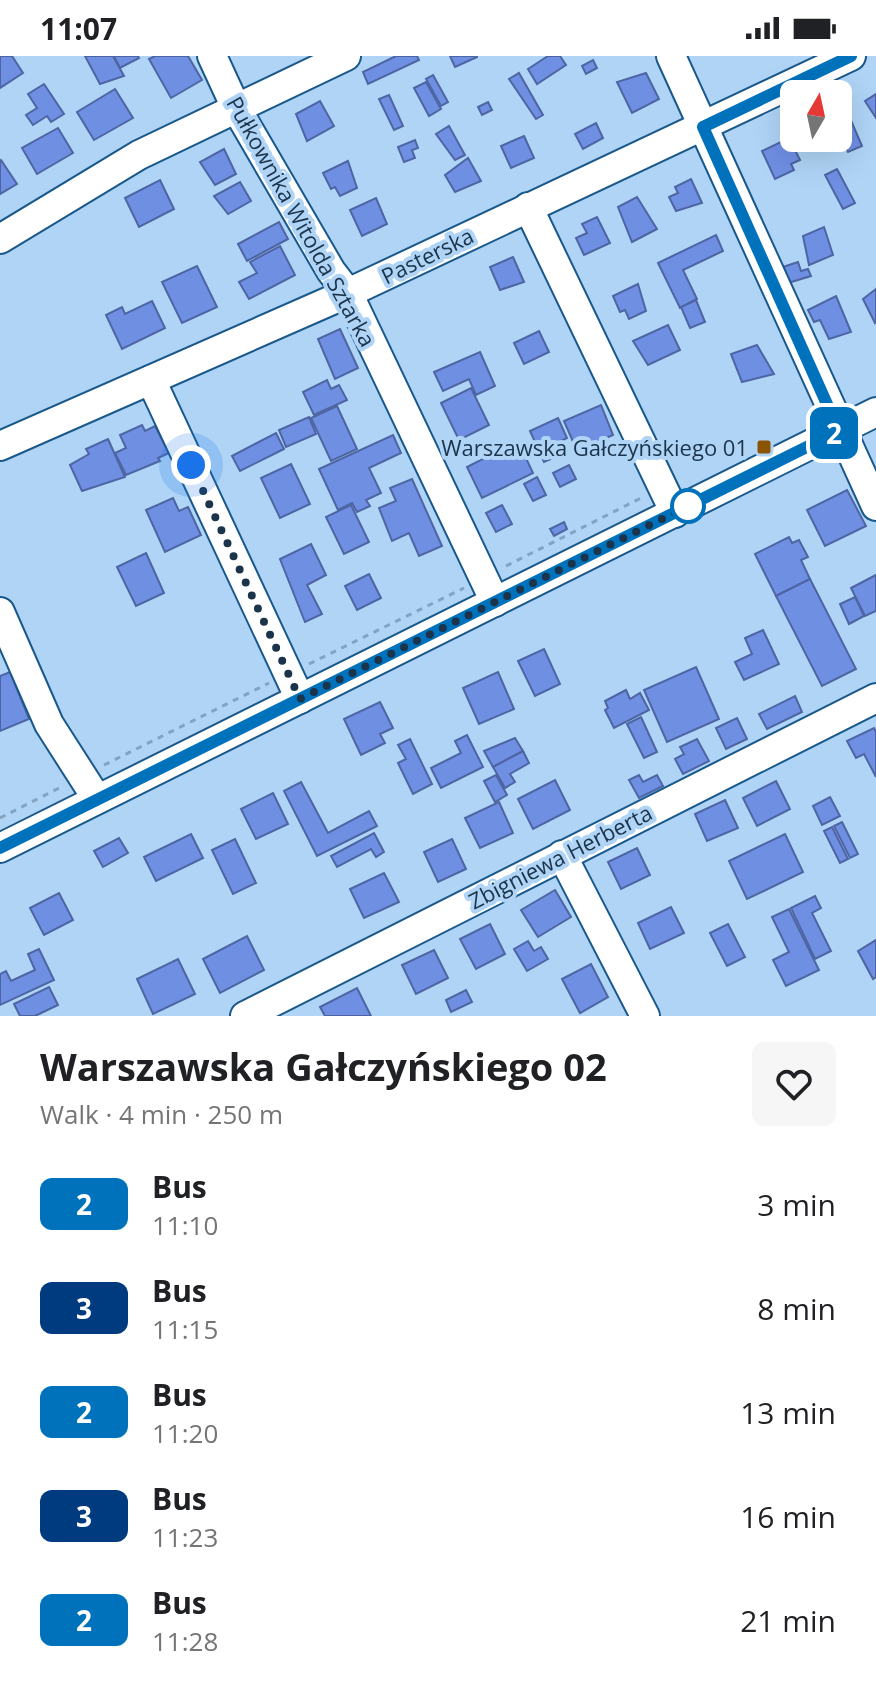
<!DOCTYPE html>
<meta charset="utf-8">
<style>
:root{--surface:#fff;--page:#f6f6f6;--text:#202124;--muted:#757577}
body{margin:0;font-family:"Open Sans",sans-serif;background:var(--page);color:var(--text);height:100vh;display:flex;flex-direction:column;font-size:30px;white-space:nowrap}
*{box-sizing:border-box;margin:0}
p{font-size:26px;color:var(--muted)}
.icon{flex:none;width:44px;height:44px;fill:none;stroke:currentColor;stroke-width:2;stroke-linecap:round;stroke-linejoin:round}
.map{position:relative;height:960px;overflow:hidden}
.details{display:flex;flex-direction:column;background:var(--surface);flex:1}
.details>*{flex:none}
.badge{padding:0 16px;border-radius:12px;font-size:28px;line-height:52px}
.needle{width:52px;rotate:9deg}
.buttons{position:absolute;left:780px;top:24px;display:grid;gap:16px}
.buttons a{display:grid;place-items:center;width:72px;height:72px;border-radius:12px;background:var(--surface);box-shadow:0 8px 32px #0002;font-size:40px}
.you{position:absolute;width:40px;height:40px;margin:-20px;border:6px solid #fff;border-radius:50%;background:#1a73e8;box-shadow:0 0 0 12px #1a73e833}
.map>.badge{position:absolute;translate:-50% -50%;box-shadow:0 0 0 4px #fff}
.round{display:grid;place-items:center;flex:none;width:84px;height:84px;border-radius:12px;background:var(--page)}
.head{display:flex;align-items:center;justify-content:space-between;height:136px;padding:0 40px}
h1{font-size:38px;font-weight:700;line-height:60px}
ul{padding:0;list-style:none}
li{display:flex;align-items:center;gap:24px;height:104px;padding:0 40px}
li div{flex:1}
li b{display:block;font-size:30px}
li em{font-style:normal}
li .badge{min-width:88px;font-weight:700;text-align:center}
.status{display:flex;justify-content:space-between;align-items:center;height:56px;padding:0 40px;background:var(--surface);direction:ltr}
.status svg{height:22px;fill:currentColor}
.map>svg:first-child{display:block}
.building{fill:#6f8fe3;stroke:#4e65a3;stroke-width:2}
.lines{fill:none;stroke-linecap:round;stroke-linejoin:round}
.minor-casing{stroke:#19588a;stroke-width:32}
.path{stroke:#82a3c2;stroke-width:3;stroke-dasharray:6 6;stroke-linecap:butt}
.minor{stroke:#fff;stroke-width:28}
.line-casing{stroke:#fff;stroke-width:18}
.line{stroke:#0072bc;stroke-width:12}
.walk{stroke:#1b344b;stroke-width:8;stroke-dasharray:0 14.4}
.poi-dot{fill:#8a5403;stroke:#afd4f6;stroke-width:3}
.stop-dot{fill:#fff;stroke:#0072bc;stroke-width:4}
.labels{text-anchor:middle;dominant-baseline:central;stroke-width:8;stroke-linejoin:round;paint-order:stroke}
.street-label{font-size:22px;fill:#1b344b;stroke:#afd4f6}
.poi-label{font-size:22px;fill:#1b344b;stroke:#afd4f6;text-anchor:end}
</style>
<div class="status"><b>11:07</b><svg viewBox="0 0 49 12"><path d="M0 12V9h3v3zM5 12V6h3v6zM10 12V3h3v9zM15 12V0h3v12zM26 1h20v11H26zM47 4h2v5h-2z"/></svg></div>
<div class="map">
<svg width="876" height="960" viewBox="0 0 876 960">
<rect width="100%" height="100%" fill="#afd4f6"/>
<!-- building -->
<g class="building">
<polygon points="0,0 12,0 23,17 0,32"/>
<polygon points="85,0 113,0 124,20 100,28"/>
<polygon points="114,0 138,0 139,2 120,12"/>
<polygon points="155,0 188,0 202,24 171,42 149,3"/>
<polygon points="396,0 417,0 419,4 368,28 363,16"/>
<polygon points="450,0 477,0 477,1 455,11"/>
<polygon points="548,0 560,0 566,9 537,28 528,13"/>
<polygon points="593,4 597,12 586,18 582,10"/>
<polygon points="519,17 543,59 536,63 509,23"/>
<polygon points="646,17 659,43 632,57 617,26"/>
<polygon points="433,19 448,46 441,50 426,23"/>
<polygon points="426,26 441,53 429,60 414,32"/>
<polygon points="44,28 64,58 51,66 47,60 33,69 26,59 37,52 28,38"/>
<polygon points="115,33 133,62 94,84 77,56"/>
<polygon points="876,38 876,62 865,45"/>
<polygon points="389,39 403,70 394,74 379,43"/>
<polygon points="320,45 334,70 307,85 296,58"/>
<polygon points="488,46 492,54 482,59 478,51"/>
<polygon points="838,53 840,58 847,55 862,90 848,96 844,86 831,92 827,82 838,82"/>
<polygon points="596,67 603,82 583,93 575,78"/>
<polygon points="449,70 465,99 455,104 436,78"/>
<polygon points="58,72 73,97 37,118 22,92"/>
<polygon points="524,80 534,102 511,112 501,90"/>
<polygon points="789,82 800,104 791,108 794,114 775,123 762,95"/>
<polygon points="415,84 418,92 412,94 415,102 404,106 398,91"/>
<polygon points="224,93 236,118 215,129 200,106"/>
<polygon points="468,102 481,125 455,136 445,119"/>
<polygon points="1,104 17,128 0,138 0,105"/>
<polygon points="348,105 357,132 340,140 335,131 331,133 323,117"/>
<polygon points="837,113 855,147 843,153 825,119"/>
<polygon points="691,123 702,147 676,155 669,141 678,137 675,131"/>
<polygon points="160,124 174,153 139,171 125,142"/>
<polygon points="240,126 251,145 228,158 214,140"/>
<polygon points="637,141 657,173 632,186 618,151"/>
<polygon points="376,142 387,168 362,180 350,154"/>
<polygon points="597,161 610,187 584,199 576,182 587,177 582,168"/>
<polygon points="279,166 288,183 247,205 238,188"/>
<polygon points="824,171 833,199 809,209 803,180"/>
<polygon points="716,179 723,195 683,214 697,243 680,252 658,207"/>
<polygon points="280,190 295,219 249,243 239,226 257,217 250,206"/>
<polygon points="513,201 524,226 500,234 490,211"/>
<polygon points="798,206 801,215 808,213 811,220 788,227 783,211"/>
<polygon points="197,210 217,251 182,267 162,226"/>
<polygon points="638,228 646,255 629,263 625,254 620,256 613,240"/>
<polygon points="876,233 876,266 875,267 863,243"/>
<polygon points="836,240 851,276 829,283 820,264 814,266 808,254"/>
<polygon points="696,244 705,266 690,272 681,251"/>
<polygon points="152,245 165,272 122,293 106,259 122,251 125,258"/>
<polygon points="668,269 680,294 648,309 633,285"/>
<polygon points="340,273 358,312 335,323 318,283"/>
<polygon points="539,275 549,296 524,308 514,287"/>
<polygon points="757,289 774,318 742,326 731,298"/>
<polygon points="480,296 495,330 476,339 469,323 443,335 434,316"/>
<polygon points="327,324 331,333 339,329 347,344 314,359 303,336"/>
<polygon points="471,332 489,369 459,384 441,347"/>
<polygon points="601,349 613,379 577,395 564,365"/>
<polygon points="337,350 357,393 331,405 311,362"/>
<polygon points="309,361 316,378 286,391 279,374"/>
<polygon points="558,362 567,382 555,388 560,399 544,406 530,375"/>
<polygon points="142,369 145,375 155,370 169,397 158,402 160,405 126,419 115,397 126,392 120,379"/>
<polygon points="276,377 284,393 240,415 232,400"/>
<polygon points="393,379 401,397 369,412 381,437 366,444 370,450 357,456 352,447 338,454 319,413"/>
<polygon points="108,383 125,421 82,435 70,409 89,398 86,393"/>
<polygon points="518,385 533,417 482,442 467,411"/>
<polygon points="291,408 310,448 280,462 261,422"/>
<polygon points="569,409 576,423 560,431 553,417"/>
<polygon points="537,421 546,439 533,445 524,428"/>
<polygon points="412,423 442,490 419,500 409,477 392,485 379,452 396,445 390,432"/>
<polygon points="847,434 866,470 825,490 807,454"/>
<polygon points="173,442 179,455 188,451 201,479 165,496 146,454"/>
<polygon points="351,449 369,486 344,498 326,461"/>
<polygon points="502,449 512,468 496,476 486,457"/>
<polygon points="564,466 567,473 554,480 550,473"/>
<polygon points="789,481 792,487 799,484 808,501 801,504 810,523 776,540 755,498"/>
<polygon points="311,488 326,519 307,529 322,558 305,566 280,503"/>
<polygon points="146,497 164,537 136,550 117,511"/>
<polygon points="369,518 381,542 357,554 345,530"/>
<polygon points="876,519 876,555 865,560 851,532"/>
<polygon points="810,523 856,613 822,630 776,540"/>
<polygon points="855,541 864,560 849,568 840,548"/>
<polygon points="763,574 779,608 744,624 735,606 752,598 745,582"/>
<polygon points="544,593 560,628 535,640 518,605"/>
<polygon points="696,611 719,663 667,686 644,634"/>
<polygon points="10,616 29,663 0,675 0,620"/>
<polygon points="498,616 514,653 479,668 463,632"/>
<polygon points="626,634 630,643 640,637 649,654 614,672 605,654 608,652 605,645"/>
<polygon points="795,640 802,656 767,673 759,658"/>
<polygon points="380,646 393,672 380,678 385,687 361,699 344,663"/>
<polygon points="641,661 657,696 644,702 627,668"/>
<polygon points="737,662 747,683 726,693 716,672"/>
<polygon points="874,672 876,676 876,721 864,698 856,702 847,685"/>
<polygon points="467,679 483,711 441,732 431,712 461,697 455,685"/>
<polygon points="515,682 523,695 493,711 484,695"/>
<polygon points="410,683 432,728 413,738 398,707 406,703 398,689"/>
<polygon points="697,683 709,705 683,718 675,703 684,698 680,691"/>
<polygon points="523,695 529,707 510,718 515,726 505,732 493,711"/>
<polygon points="496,719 507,739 495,746 484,725"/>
<polygon points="639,719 643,726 657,719 663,730 639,742 629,724"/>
<polygon points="555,724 570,754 533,773 518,743"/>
<polygon points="776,725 790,753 757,770 743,742"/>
<polygon points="301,726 328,777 369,755 377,770 317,800 284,735"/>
<polygon points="273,737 288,768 256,783 241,753"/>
<polygon points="830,741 840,760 822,769 813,750"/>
<polygon points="725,744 738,772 707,785 695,758"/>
<polygon points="499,746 513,777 480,792 465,762"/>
<polygon points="842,766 858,798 850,802 834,770"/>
<polygon points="832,771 848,803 840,807 824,775"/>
<polygon points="374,777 384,796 376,801 371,793 337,811 331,800"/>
<polygon points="191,778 203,802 156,825 144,801"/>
<polygon points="785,778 803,816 747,843 729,805"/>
<polygon points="119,782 128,797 103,811 94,795"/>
<polygon points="235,783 256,827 233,838 212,794"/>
<polygon points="452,783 466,813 438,826 424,796"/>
<polygon points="637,792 650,819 621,833 608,806"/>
<polygon points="384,817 399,846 364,862 350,833"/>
<polygon points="555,834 571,861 538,881 521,854"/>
<polygon points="59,837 73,864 44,879 30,852"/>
<polygon points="815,840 821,852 812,857 831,895 815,903 791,852"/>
<polygon points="671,851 684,877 650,893 638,867"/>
<polygon points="789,853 819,914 786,930 773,904 789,896 772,861"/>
<polygon points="490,868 505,898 476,913 460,883"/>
<polygon points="728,868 745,901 727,910 710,877"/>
<polygon points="247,880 264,914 220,937 203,903"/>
<polygon points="876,884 876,921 873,923 858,895"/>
<polygon points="528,885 534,895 541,891 548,903 527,915 514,893"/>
<polygon points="39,893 54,924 0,949 0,918 6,915 11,925 35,914 28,898"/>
<polygon points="434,894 448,922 416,938 402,909"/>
<polygon points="178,903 195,938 153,958 137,923"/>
<polygon points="591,908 608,941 580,957 562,923"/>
<polygon points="49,931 58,949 35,960 20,960 14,948"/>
<polygon points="357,932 371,960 325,960 320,951"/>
<polygon points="466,934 472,946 451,956 446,944"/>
</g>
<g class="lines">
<defs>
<g id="minor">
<polyline points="212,0 236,52 331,215 348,237 495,546"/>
<polyline points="671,0 876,450"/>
<polyline points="528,151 675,457"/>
<polyline points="0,183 139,99 346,0"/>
<polyline points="151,324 300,643"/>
<polyline points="0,390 348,237 851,0"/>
<polyline points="0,556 49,668 97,743"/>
<polyline points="0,792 876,356"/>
<polyline points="562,799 645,960"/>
<polyline points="245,960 876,642"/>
</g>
</defs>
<!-- minor casing -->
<use href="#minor" class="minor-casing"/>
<!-- path -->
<g class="path">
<polyline points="506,510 641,442"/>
<polyline points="309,608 464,532"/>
<polyline points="104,709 269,627"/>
<polyline points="0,762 63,730"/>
</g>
<!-- minor -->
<use href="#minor" class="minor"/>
</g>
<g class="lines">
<defs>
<polyline id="line" points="0,792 839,375 703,71 851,0"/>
</defs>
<!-- line casing -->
<use href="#line" class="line-casing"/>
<!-- line -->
<use href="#line" class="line"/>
<!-- walk -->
<polyline class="walk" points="191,409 300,643 688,450"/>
</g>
<!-- markers -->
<rect class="poi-dot" x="756" y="383" width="16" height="16" rx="4"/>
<circle class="stop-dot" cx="688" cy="450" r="16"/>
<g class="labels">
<!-- street labels -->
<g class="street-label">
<text transform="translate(302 165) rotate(61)">Pułkownika Witolda Sztarka</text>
<text transform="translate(427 199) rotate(-26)">Pasterska</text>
<text transform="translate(560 800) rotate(-27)">Zbigniewa Herberta</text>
</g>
<!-- poi labels -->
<g class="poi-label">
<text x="748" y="391">Warszawska Gałczyńskiego 01</text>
</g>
</g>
</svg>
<div class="buttons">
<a><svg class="needle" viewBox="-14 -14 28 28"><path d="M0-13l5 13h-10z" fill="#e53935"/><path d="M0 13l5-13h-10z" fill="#757577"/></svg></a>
</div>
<div class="you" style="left:191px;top:409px"></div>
<b class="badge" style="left:834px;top:377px;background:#0072bc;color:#fff">2</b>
</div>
<section class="details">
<div class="head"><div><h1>Warszawska Gałczyńskiego 02</h1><p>Walk · 4 min · 250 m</p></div><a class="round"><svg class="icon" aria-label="heart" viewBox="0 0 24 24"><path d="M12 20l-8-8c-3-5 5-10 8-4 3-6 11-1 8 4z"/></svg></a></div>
<ul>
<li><span class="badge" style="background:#0072bc;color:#fff">2</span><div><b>Bus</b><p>11:10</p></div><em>3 min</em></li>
<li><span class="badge" style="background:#003b80;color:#fff">3</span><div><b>Bus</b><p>11:15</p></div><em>8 min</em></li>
<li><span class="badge" style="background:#0072bc;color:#fff">2</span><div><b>Bus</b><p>11:20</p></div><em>13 min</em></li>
<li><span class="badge" style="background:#003b80;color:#fff">3</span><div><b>Bus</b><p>11:23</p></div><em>16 min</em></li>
<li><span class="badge" style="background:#0072bc;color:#fff">2</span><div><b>Bus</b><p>11:28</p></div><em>21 min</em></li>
</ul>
</section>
